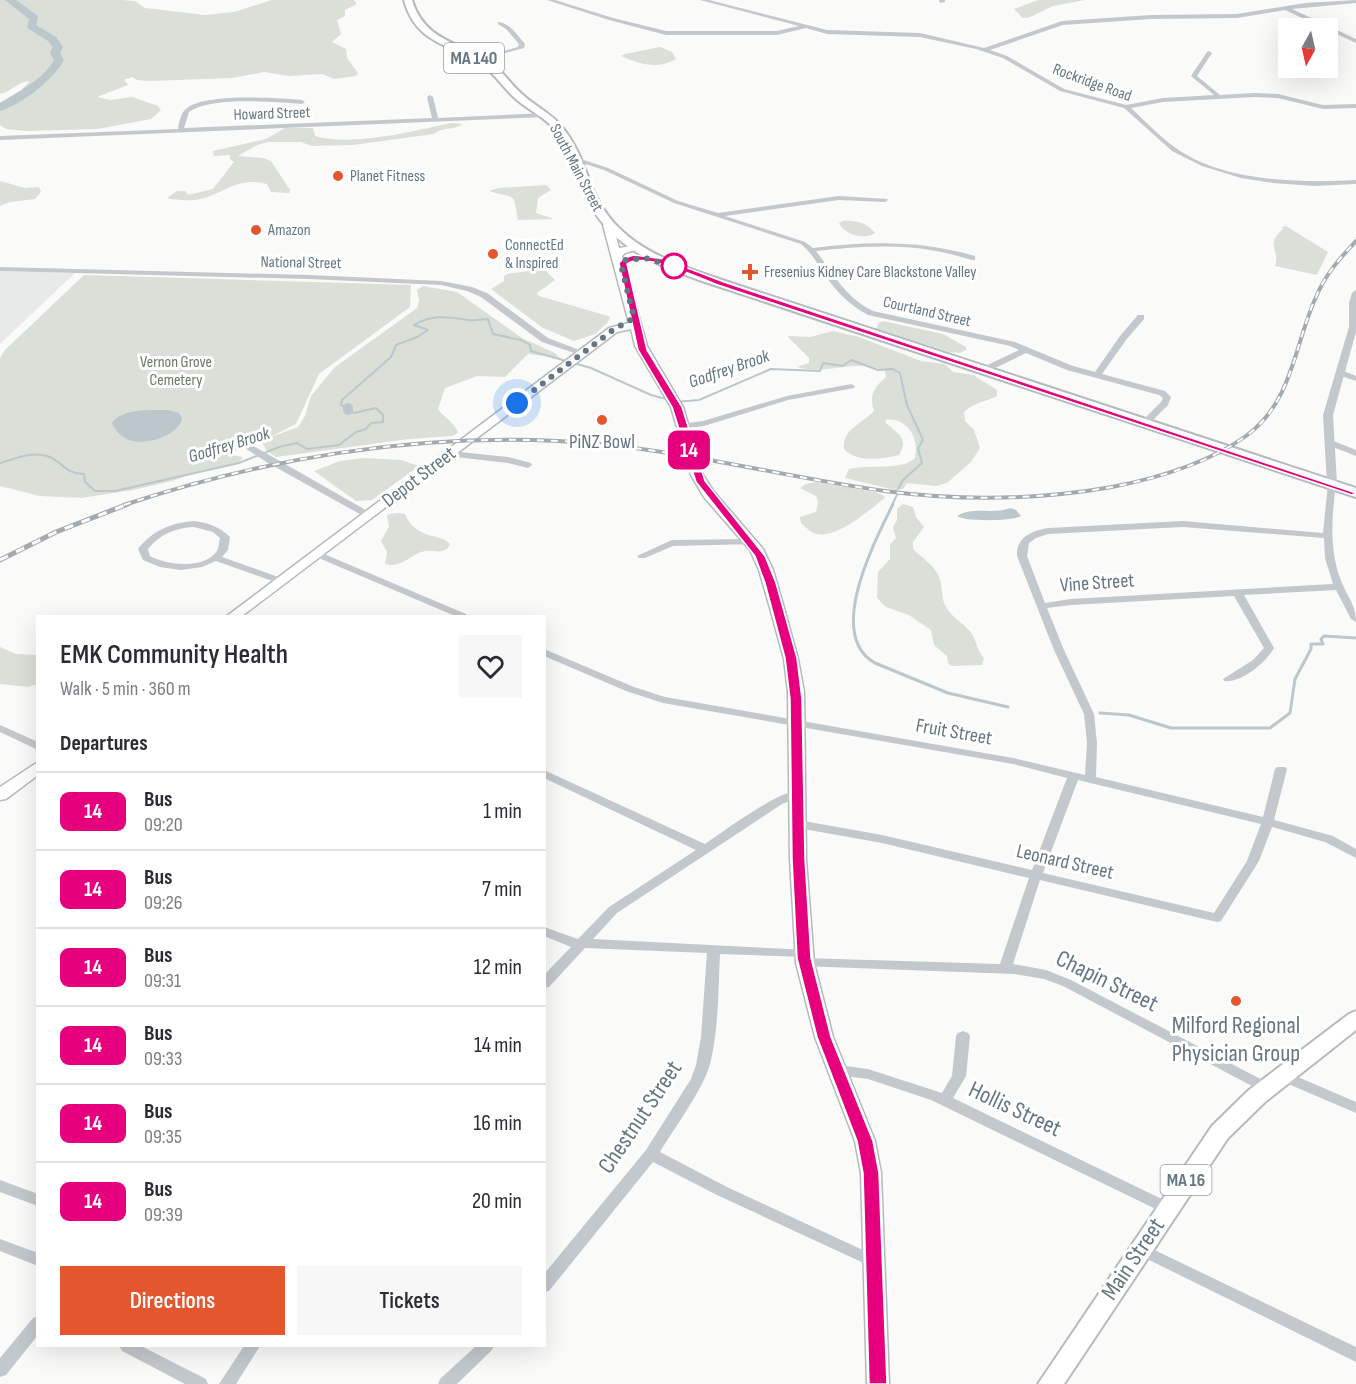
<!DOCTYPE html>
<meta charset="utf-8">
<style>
:root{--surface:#fff;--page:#f7f7f7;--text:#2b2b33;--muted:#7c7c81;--line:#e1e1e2;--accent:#e4572e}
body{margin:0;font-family:"Sofia Sans Condensed",sans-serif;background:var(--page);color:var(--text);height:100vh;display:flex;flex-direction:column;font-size:22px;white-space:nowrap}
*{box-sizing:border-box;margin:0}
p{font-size:20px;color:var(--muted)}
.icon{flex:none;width:33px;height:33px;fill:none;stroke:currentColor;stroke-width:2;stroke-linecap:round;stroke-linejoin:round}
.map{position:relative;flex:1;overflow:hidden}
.sheet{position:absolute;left:36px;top:615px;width:510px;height:732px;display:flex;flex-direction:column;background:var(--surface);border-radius:0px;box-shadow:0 6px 24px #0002}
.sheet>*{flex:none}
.badge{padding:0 12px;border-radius:9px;font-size:21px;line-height:39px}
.needle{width:39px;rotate:188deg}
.controls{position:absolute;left:1278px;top:18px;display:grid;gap:12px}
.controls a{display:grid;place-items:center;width:60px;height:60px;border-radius:0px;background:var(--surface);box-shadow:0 6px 24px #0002;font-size:30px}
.you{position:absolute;width:30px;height:30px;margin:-15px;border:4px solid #fff;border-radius:50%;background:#1a73e8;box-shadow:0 0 0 9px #1a73e833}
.map>.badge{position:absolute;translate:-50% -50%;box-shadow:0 0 0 3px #fff}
h2{padding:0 24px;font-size:22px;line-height:54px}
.round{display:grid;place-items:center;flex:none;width:63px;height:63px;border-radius:0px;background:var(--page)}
.headline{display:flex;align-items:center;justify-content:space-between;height:102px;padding:0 24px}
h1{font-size:28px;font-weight:600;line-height:45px}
.action{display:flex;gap:12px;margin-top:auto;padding:12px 24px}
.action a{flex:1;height:69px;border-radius:0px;background:var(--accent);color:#fff;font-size:24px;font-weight:600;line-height:69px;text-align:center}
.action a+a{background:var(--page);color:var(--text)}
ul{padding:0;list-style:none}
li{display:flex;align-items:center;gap:18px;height:78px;padding:0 24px;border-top:2px solid var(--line)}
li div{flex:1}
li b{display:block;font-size:22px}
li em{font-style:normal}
li .badge{min-width:66px;font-weight:700;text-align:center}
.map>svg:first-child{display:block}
.built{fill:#e8e9e9}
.green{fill:#dadfd7}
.water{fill:#bbc7cb}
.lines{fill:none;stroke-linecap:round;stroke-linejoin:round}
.stream-far1{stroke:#bbc7cb;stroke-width:2}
.stream{stroke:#bbc7cb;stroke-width:3}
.canal{stroke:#bbc7cb;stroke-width:10}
.river{fill:#bbc7cb;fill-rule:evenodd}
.secondary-casing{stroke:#b3babf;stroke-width:3}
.primary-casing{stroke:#b5babe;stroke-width:4}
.minor{fill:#c3c8cc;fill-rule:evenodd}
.tertiary{fill:#c3c8cc;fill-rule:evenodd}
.secondary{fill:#fff;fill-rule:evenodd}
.primary{fill:#fff;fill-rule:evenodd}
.rail-far1-casing{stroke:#a2aab0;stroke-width:4}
.rail-casing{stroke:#a2aab0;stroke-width:5}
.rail-far1{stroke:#fff;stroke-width:2;stroke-dasharray:7;stroke-linecap:butt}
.rail{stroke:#fff;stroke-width:3;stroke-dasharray:9;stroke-linecap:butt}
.line{fill:#e6007e;stroke:#fff;stroke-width:1.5}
.walk{stroke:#657683;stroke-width:6;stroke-dasharray:0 10.8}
.poi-dot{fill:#e4572e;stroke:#fff;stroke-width:2}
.stop-dot{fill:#fff;stroke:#e6007e;stroke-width:3}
.labels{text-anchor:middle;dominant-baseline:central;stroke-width:6;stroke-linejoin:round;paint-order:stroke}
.far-street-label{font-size:16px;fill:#657683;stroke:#fff}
.far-poi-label{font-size:16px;fill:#657683;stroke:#fff;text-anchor:start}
.far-park-label{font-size:16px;fill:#687a64;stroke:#fff}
.shield{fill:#fff;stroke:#939fa8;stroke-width:1.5}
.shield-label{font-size:18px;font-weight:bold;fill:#657683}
.far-water-label{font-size:18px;font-style:italic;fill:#60757c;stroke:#fff}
.poi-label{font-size:20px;fill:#657683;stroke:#fff}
.street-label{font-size:20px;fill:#657683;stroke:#fff}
.near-street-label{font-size:24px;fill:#657683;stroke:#fff}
.near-poi-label{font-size:24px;fill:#657683;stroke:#fff}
</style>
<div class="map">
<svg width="1356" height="1384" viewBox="0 0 1356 1384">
<rect width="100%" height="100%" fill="#fafaf8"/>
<!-- built -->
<polygon class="built" points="0,271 75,273 0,344"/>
<!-- green -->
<g class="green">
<path d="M0 0H122L135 1 145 8 205 15 234 12 272 0H354L357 4 345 10V16L337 20 341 34 332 42 346 49 347 58 358 73 356 76 334 79 322 74 289 76 264 72 232 78 149 81 137 80 132 77 124 80 128 85 97 97 110 100 132 97 158 106 161 110 151 119 97 129 27 131 6 129 0 125V105L23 92 22 89 30 81C20 80 11 92 0 94Z"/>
<polygon points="1038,0 1085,0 1053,6 1028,18 1023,18 1014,9"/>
<path d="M660 47 672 52 676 59C658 70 639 64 621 56L625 54Z"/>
<path d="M451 123 463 124C455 130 442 127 434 134L353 145 312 146 301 142H268L257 145 238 156 263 158 271 161 290 190 289 193 271 192 267 184C231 174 217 204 181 200 175 199 172 200 167 198L177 191H185L188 195 213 189 234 162 230 159V155L214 156 213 151 266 139 285 128H313L315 136C351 147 414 131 451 123Z"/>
<polygon points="0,181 25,188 39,187 41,192 35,199 10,202 0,206"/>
<path d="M546 185 551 190 538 198 536 213 554 219 518 220C513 188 514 200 489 191L499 188Z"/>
<path d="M843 221C856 220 867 223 875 233 864 240 845 235 839 223Z"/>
<path d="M1286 226 1328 252 1317 275 1275 266C1281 250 1264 246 1283 229L1282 227Z"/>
<polygon points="538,270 546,271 555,280 537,293 539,296 608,316 610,317 608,322 595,334 574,341 543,328 491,289 504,281 504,276 507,274"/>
<path d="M84 275 411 285 410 307 319 374 296 424 268 438 298 427 305 416 311 396 335 367 417 308 419 301 417 290 423 286 457 292 522 338 555 353 560 358 528 354 505 377 477 376 445 388 438 409C444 418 455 422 458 433L452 436 409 439 276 457 267 451 261 441 227 454 243 457 239 463 200 471 172 481 133 490 81 498 40 496 0 486V358L5 350Z"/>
<polygon points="883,321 943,334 966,347 966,350 960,353 949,352 876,329 879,323"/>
<path d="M833 331 859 337 921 361 945 364 953 372 973 375 997 390V396C986 402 974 402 964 412L965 421 974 430 980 448 971 462 947 483 936 486 907 483 903 489 895 490 845 478 849 469C867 464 903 471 915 458 920 439 907 416 885 420L886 423C899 435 909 438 899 455 883 459 856 463 844 449 842 429 862 424 874 411 869 394 874 388 886 377L885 371C857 357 826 376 797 367L809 363V358L788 337 789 336 810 337Z"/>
<polygon points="364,458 401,460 419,466 372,500 356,501 314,471 340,461"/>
<path d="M816 482 875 492 884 496 885 498C869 510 838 538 817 534 811 533 806 527 801 523L800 517 816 512 818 502 816 496 800 488 806 484Z"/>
<path d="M903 504 913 507 916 517 924 527 913 542V549C922 558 937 567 940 580 943 589 941 599 946 607 952 618 964 623 972 634 977 642 977 651 984 658L982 665 952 666 948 663 947 656 934 645 931 630 909 615 886 607 877 598 878 572 890 559V544L896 538 893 527 897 520V509Z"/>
<path d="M398 513 405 514C415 540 441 533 450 544L448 548C440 554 434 550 425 551 410 554 402 569 385 564L387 552 381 541 389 527 387 516 389 514Z"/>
<polygon points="0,647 16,654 37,655 37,684 28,687 0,684"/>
</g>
<!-- water -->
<g class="water">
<path d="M168 410 179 413 182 418C179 436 145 446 129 440 120 436 116 431 112 423 122 408 151 410 168 410Z"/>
<path d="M1010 508 1016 510 1021 516C1013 521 965 522 957 516 973 506 994 515 1010 508Z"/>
</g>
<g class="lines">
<!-- stream-far1 -->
<g class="stream-far1">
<polyline points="676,402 699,400 771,369 820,371 823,363 843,366 851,360 878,370 893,369 900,373 907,405 923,440 918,448 922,463 903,480 898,489"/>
<path d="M348 408 341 405 342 400 391 357 396 345 417 337 428 330 414 325C432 314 448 317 468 320 475 321 481 319 488 319L493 334 521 340 530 345 531 351 591 368 651 395 670 400"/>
<path d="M0 463C15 459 31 451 47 456 63 461 64 474 84 474L85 482 95 491H115L239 463 279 447 297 443 307 449 339 445 356 432 366 429 371 423 383 422V415L376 408 354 413 348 410"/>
<polyline points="892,505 897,495"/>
</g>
<!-- stream -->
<g class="stream">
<path d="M893 504C875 541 825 635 875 663L948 693 1008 707"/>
<polyline points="1100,713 1129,715 1171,728 1270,728 1290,713 1295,679 1311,649 1311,644 1323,644 1321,639 1324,636 1356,638"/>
</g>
<!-- canal -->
<polyline class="canal" points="348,410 348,408"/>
<!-- river -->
<path class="river" d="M5 0H16L38 16 36 25 56 37 63 47 60 53 64 60C54 79 21 105 0 111V103C19 91 43 80 54 60L50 53 53 47 48 41 27 28 29 19Z"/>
<defs>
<g id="secondary">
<polygon points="608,222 613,225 619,248 637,245 642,248 625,253 622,256 647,346 683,407 703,475 714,492 763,549 773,570 784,608 798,659 804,692 806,859 814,963 833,1037 875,1141 881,1173 889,1384 867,1384 861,1173 855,1141 815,1037 796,963 790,859 788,692 784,659 770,608 759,570 750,550 704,497 691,475 671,407 635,346 631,329 617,332 242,616 227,616 609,328 629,323 603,225"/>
<polygon points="38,762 38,775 6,799 0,800 0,787"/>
</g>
<g id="primary">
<path d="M404 0H412C426 46 467 41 498 69 507 77 514 88 523 95 536 107 551 113 562 127 578 146 585 170 594 192 617 243 664 260 713 277L1356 488V497L705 282C653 264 608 246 584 193 575 172 569 149 556 131 545 117 530 111 517 100 506 91 499 79 488 70 456 43 417 48 404 0Z"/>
<polygon points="1356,1011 1356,1030 1265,1102 1228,1138 1064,1384 1038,1384 1212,1126 1249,1090 1349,1014"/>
</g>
</defs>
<!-- secondary casing -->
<use href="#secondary" class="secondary-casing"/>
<!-- primary casing -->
<use href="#primary" class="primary-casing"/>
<!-- minor -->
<g class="minor">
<path d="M547 0H555L613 18 666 31H777L799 26 700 0H709L827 30 920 33 984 48 1062 21 1151 15 1237 14 1305 3 1356 0V3L1292 9 1356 39V43L1285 10 1237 18 1151 19 1063 25 990 50 1007 56 1064 89 1126 105 1163 98 1214 95 1191 76 1207 52 1209 51 1212 53 1197 76 1220 95 1254 93 1278 94 1323 105 1356 104V108L1323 109 1278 98 1254 97 1163 102 1131 108C1145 121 1160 137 1176 148 1223 182 1300 183 1356 180V184L1314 186 1273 183 1241 178 1202 166 1172 151 1124 108 1060 91 1003 58 976 49 920 37 827 34 806 28 777 35H666L609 20Z"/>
<polygon points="939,0 945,0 945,2 940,3"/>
<path d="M498 22C510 23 517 35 525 44L524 48 476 61V59L518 47 519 44 506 29 498 24Z"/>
<path d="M430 95 433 97 438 118 546 113 549 115 546 117 0 140V136L178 129C179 122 181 112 187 108 207 93 277 98 302 100L305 102 302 104C274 102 211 96 189 112L184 128 432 118 427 97Z"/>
<path d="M575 157 608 168 678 201 718 213 839 196 887 199 888 200 885 202 839 200 725 216 805 242 813 248C869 241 921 240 975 256V260H972C958 256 945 252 930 250 892 244 854 247 816 251 834 275 846 298 873 311L1015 342 1073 366 1095 372 1120 336 1138 315H1144V319L1126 340 1102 374 1165 391 1171 397 1168 405 1148 425H1142V421L1161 402 1163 398 1159 395 1067 370 1026 353 987 372H981V368L1019 350 1010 346 868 315C849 305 836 291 824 274 817 263 811 252 801 244L674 203 604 170 573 160V158Z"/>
<polygon points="0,267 309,275 441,281 472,287 487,293 548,338 587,353 583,355 580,355 542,342 481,297 467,291 441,285 309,279 0,271"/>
<polygon points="1338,371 1344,371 1356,376 1356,381 1338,375"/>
<polygon points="851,384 855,386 854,388 788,400 704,426 683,429 679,426 680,424 703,421 787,396"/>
<polygon points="243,440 371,513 373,515 368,518 365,517 268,463 240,445 240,441"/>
<polygon points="1331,440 1356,450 1356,456 1328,445 1327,443"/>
<polygon points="450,451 508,457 531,463 532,465 528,468 508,463 447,456 447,452"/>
<path d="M1332 481 1336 484C1332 515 1329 548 1340 578 1346 595 1356 604 1356 622L1351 619 1336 590 1244 595 1274 648C1266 662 1242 683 1224 681L1223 679 1253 660 1264 648 1234 596 1071 605 1047 608 1064 650 1094 714 1097 743 1096 777 1263 817 1275 769 1277 767H1285L1287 769 1274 820 1333 836 1356 849V858L1325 842 1272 827 1259 861 1221 921 1217 922 1040 880 1013 964 1046 970 1071 980 1272 1085 1274 1089 1272 1093 1267 1094 1063 986 1044 979 1015 974 801 966 799 963 801 960 805 958 1000 964 1029 878 882 843 798 828 794 827 792 824 794 821 798 820 882 835 1032 870 1067 778 1013 764 663 703 626 691 544 656V649L634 687 665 697 1013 758 1085 775 1087 743 1084 714 1054 650 1017 556C1016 537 1032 531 1048 528L1183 521 1323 533 1328 484ZM1183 527 1324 538 1325 558 1333 584 1071 599 1045 603 1027 556 1029 543 1036 538 1048 534ZM1078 780 1261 824 1247 861 1214 913 1043 873Z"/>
<path d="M194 521C208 523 219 526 230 537L228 550 222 557 284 579 286 581 284 583H278L216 561 202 567 181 570 160 567 143 560 138 549C153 530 171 523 194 521ZM194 527 213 532 220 538C219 542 219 547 217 551 204 570 167 565 150 556L148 549C160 534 175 528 194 527Z"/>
<polygon points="751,539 756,542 754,544 673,546 645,558 639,558 637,556 672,540"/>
<polygon points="317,551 466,614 467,616 455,616 314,556 312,554 314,552"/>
<polygon points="0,725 38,742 38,750 0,732"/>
<path d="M544 770 705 844C723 832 781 788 801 791L803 794 801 797 782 804 617 913 593 939 808 950 810 953 808 956 804 957 720 954C718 990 719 1029 710 1064 703 1090 674 1128 660 1152L727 1187 880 1258 882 1262 880 1266 875 1268 870 1266 717 1195 653 1162 549 1291 544 1292V1274L646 1150 691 1079 696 1065 701 1037 707 953 585 948 549 987 544 988V975L571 947 544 936V927L578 939 609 907 696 850 544 778Z"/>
<polygon points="963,1031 968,1033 970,1036 966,1076 953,1098 1172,1204 1174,1208 1172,1212 1167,1214 1162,1212 931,1100 868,1079 838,1075 833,1074 831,1070 833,1066 838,1065 868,1069 942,1093 952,1076 956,1036 958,1033"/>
<polygon points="1284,1071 1356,1102 1356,1113 1279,1080 1277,1076 1279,1072"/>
<polygon points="0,1180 38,1194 38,1206 0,1192"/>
<polygon points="0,1239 38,1253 38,1266 0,1251"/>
<polygon points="1140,1243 1356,1347 1356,1362 1135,1253 1133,1249 1135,1245"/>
<polygon points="38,1316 38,1335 6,1375 0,1377 0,1358 33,1318"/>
<polygon points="119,1346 141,1346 206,1379 208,1384 185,1384 122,1351"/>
<polygon points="244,1346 260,1346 236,1384 219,1384"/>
<polygon points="476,1346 494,1346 491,1351 457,1384 438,1384 440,1379"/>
</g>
<!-- tertiary -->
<polygon class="tertiary" points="1356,290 1356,332 1333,415 1337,484 1332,487 1327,484 1323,415 1349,327 1349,303 1352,293"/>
<!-- secondary -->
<use href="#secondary" class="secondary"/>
<!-- primary -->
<use href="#primary" class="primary"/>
<defs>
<path id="rail-far1" d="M124 505C262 459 412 434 558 441 669 446 775 476 885 491 960 501 1037 500 1112 487 1158 478 1207 464 1246 436 1293 402 1294 345 1316 297 1325 275 1340 258 1356 241"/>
<polyline id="rail" points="0,560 56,532 128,504"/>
</defs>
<!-- rail-far1 casing -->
<use href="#rail-far1" class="rail-far1-casing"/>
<!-- rail casing -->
<use href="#rail" class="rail-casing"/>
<!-- rail-far1 -->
<use href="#rail-far1" class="rail-far1"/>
<!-- rail -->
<use href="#rail" class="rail"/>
</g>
<!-- line -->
<path class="line" d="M634 255 664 259 724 282 1356 493 1352 495 718 285C699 278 643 251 627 264L647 350 682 407 705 481 765 556 776 583 797 658 802 699 805 859 811 958 831 1037 873 1141 879 1173 887 1384H869L863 1173 857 1141 817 1037 797 958 792 859 790 699 785 658 765 583 755 556 696 482 672 407 638 350 619 263 624 258Z"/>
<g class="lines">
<!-- walk -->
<polyline class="walk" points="517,403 613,330 634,318 622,269 625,260 645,258 674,266"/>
</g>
<!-- markers -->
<g class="poi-dot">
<circle cx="338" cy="176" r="6"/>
<circle cx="256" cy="230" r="6"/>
<circle cx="493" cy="254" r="6"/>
<path d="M747 263h6v6h6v6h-6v6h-6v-6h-6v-6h6z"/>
<circle cx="602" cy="420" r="6"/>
<circle cx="1236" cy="1001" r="6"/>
</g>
<circle class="stop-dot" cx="674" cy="266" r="12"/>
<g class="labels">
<!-- far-street labels -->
<g class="far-street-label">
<text transform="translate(1092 83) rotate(20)">Rockridge Road</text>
<text transform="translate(272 114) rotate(-2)">Howard Street</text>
<text transform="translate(576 168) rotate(62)">South Main Street</text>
<text transform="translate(301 263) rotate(1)">National Street</text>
<text transform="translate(927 312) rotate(13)">Courtland Street</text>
</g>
<!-- far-poi labels -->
<g class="far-poi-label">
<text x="350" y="176">Planet Fitness</text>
<text x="268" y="230">Amazon</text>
<text x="505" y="245">ConnectEd<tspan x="505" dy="18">&amp; Inspired</tspan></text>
<text x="764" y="272">Fresenius Kidney Care Blackstone Valley</text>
</g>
<!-- far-park labels -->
<g class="far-park-label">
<text x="176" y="362">Vernon Grove<tspan x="176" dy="18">Cemetery</tspan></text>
</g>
<!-- shield labels -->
<g class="shield">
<rect x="444" y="43" width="60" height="30" rx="4.5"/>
<rect x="1160.5" y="1165" width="51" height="30" rx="4.5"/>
</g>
<g class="shield-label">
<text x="474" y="58">MA 140</text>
<text x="1186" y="1180">MA 16</text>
</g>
<!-- far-water labels -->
<g class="far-water-label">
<text transform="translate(729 369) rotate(-19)">Godfrey Brook</text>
<text transform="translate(229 445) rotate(-17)">Godfrey Brook</text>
</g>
<!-- poi labels -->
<g class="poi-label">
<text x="602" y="442">PiNZ Bowl</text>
</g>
<!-- street labels -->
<g class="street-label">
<text transform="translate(419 477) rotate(-37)">Depot Street</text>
<text transform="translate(1097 583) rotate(-4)">Vine Street</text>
<text transform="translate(954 732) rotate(10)">Fruit Street</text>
<text transform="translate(1065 862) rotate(13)">Leonard Street</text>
</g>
<!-- near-street labels -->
<g class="near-street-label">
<text transform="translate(1107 981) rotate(26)">Chapin Street</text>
<text transform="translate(1015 1109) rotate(25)">Hollis Street</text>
<text transform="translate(640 1117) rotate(-56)">Chestnut Street</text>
<text transform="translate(1133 1259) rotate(-56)">Main Street</text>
</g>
<!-- near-poi labels -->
<g class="near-poi-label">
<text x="1236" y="1025">Milford Regional<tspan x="1236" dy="28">Physician Group</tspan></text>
</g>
</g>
</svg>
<div class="controls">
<a><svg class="needle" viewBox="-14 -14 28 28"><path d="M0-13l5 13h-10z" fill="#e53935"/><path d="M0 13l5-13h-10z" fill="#7c7c81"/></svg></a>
</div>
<div class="you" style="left:517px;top:403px"></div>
<b class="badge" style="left:689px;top:450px;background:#e6007e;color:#fff">14</b>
<section class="sheet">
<div class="headline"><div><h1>EMK Community Health</h1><p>Walk · 5 min · 360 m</p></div><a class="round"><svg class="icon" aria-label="heart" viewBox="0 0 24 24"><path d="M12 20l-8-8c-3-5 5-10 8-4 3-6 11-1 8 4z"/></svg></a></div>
<h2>Departures</h2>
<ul>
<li><span class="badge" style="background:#e6007e;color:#fff">14</span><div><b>Bus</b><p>09:20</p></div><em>1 min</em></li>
<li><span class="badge" style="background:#e6007e;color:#fff">14</span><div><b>Bus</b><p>09:26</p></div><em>7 min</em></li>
<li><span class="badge" style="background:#e6007e;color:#fff">14</span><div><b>Bus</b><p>09:31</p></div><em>12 min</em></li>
<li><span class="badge" style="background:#e6007e;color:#fff">14</span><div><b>Bus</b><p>09:33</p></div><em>14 min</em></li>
<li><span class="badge" style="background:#e6007e;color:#fff">14</span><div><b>Bus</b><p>09:35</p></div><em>16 min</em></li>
<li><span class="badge" style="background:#e6007e;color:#fff">14</span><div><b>Bus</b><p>09:39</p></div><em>20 min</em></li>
</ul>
<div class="action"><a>Directions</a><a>Tickets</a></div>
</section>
</div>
